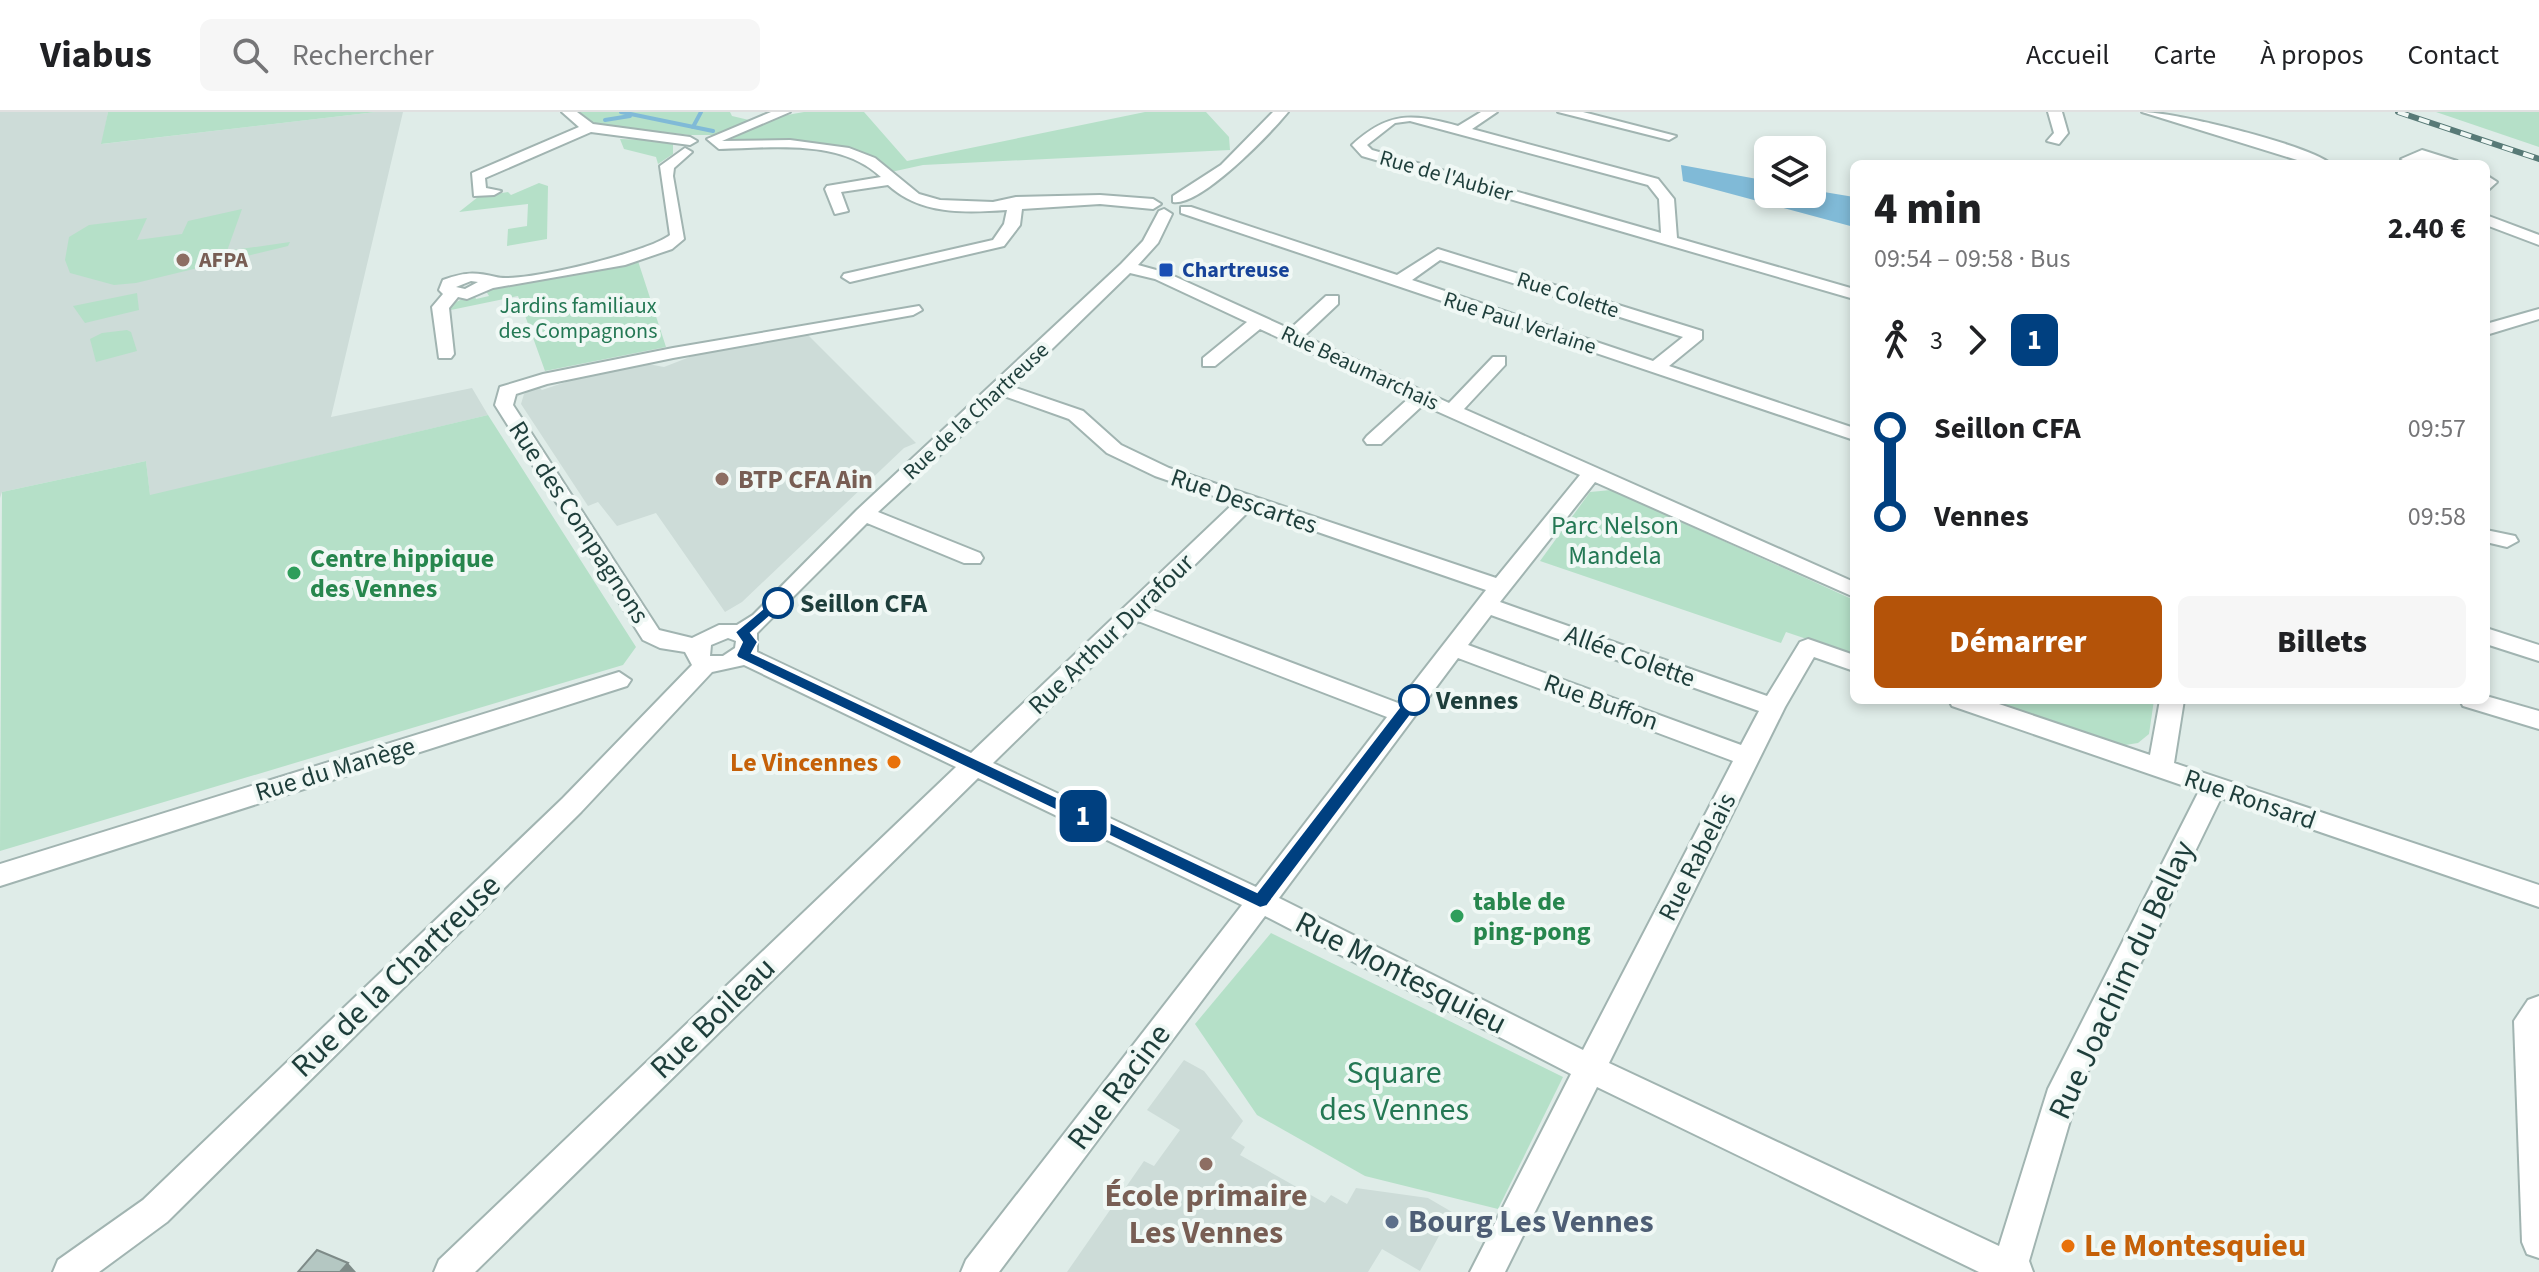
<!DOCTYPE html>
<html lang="fr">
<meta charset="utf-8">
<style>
:root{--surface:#fff;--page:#f6f6f6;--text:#202124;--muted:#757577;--line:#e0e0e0;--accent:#b45309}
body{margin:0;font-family:"Source Sans 3",sans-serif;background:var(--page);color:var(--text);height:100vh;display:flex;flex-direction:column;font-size:30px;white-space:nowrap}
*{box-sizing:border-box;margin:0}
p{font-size:26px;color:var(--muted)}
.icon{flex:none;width:44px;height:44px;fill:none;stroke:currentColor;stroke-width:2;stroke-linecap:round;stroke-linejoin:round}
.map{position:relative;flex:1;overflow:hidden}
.panel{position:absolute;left:1850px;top:48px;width:640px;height:544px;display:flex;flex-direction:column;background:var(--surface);border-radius:12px;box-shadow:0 4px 12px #0003}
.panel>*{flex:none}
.badge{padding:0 16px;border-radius:12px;font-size:28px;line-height:52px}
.buttons{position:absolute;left:1754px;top:24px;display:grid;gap:16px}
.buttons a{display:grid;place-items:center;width:72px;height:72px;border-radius:12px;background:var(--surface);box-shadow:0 4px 12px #0003;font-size:40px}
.map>.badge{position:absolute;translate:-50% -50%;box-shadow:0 0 0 4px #fff}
.legs{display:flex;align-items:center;gap:12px;height:88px;padding:0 24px;font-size:26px}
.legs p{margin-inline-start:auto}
.summary{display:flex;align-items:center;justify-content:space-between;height:136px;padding:0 24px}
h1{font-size:44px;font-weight:800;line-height:60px}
.action{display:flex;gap:16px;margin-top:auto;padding:16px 24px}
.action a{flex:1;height:92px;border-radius:12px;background:var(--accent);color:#fff;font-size:32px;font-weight:800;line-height:92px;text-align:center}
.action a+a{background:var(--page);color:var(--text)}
ul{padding:0 24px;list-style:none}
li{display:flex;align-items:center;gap:28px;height:88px;font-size:30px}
li i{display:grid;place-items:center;width:12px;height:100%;margin:0 10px;background:currentColor}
li i::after{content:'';width:20px;height:20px;margin:-10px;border:6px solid;border-radius:50%;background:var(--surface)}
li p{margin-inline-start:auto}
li:first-child i{background:linear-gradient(#0000 50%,currentColor 0)}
li:last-child i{background:linear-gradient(currentColor 50%,#0000 0)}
header{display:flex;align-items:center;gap:48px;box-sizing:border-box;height:112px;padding:0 40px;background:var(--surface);border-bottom:2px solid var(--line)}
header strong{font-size:38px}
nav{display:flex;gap:44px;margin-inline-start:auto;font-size:28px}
.search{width:560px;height:72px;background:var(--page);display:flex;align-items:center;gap:20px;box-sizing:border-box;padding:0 28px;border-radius:12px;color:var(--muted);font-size:30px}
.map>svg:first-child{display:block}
.built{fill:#cddcd8}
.green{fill:#b5e0c8}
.water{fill:#80bad7}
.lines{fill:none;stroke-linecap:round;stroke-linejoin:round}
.stream{stroke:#80bad7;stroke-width:4}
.minor-casing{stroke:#a1b4b1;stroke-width:4}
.minor{fill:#fff;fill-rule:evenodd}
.rail-casing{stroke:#587a77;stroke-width:6}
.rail{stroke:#f0f8f5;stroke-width:4;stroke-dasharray:11;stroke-linecap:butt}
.shaded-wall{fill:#7e8b88}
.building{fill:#b4c7c2;stroke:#7e8b88;stroke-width:2}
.line-1{fill:#004080;stroke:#fff;stroke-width:2}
.education-dot{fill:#8d6e63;stroke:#f0f8f5;stroke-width:3}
.transit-dot{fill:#1a4fb4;stroke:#f0f8f5;stroke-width:3}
.leisure-dot{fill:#2e9e5b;stroke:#f0f8f5;stroke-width:3}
.stop-1-dot{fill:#fff;stroke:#004080;stroke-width:4}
.food-dot{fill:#e8710a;stroke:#f0f8f5;stroke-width:3}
.service-dot{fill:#5c6f8a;stroke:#f0f8f5;stroke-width:3}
.labels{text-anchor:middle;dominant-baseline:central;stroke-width:8;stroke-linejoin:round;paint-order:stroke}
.far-street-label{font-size:22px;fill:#1e3e3b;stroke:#f0f8f5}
.far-education-label{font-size:22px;font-weight:bold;fill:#785e54;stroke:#f0f8f5;text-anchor:start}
.far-transit-label{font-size:22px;font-weight:bold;fill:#164399;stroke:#f0f8f5;text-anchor:start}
.far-park-label{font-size:22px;fill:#247854;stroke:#f0f8f5}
.education-label{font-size:26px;font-weight:bold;fill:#785e54;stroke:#f0f8f5;text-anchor:start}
.street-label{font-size:26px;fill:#1e3e3b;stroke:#f0f8f5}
.park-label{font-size:26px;fill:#247854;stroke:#f0f8f5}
.leisure-label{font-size:26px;font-weight:bold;fill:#27864d;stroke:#f0f8f5;text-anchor:start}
.stop-label{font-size:26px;font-weight:bold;fill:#1e3e3b;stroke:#f0f8f5;text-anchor:start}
.food-label{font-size:26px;font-weight:bold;fill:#c56008;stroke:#f0f8f5;text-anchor:end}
.near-street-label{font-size:32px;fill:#1e3e3b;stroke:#f0f8f5}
.near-park-label{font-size:32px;fill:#247854;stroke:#f0f8f5}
.near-education-label{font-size:32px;font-weight:bold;fill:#785e54;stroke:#f0f8f5}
.near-service-label{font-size:32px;font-weight:bold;fill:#4e5e75;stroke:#f0f8f5;text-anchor:start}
.near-food-label{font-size:32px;font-weight:bold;fill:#c56008;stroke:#f0f8f5;text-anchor:start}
</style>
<header>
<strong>Viabus</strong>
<div class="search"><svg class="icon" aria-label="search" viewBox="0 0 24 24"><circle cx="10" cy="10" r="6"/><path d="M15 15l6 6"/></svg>Rechercher</div>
<nav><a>Accueil</a><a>Carte</a><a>À propos</a><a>Contact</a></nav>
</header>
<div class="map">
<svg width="2539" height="1160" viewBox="0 0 2539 1160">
<rect width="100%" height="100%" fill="#dfece8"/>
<!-- built -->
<g class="built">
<polygon points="0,0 108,0 102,32 376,0 403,0 331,305 472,276 488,303 150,384 146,349 2,380 0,386"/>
<polygon points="805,220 916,331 904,336 742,490 725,500 656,401 617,414 598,390 588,394 521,292 524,282 537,274 542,278 575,267 648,252 664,255 700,241"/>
<polygon points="1184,948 1204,959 1243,1009 1231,1026 1245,1035 1240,1043 1325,1091 1331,1083 1347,1092 1356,1076 1428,1086 1452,1100 1420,1159 1382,1137 1368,1160 1067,1160 1144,1049 1154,1054 1180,1018 1147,998"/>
</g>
<!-- green -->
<g class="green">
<polygon points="108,0 376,0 101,32"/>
<polygon points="580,0 730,0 732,4 749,8 716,23 689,23 595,12"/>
<path d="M804 0H864L907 49 1145 0H1206L1229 25 1230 38 923 53 891 60C866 25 766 33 725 31L764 7Z"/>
<polygon points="2436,0 2539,0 2539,35"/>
<polygon points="620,27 673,29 673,42 658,52 656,45 624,37"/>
<polygon points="539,71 548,74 547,127 507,134 508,117 527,114 528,92 459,100 478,85 508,80 511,83"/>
<polygon points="242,97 227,139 290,130 288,134 136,171 114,173 70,161 65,148 69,125 89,113 147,106 137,128 182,122 188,109"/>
<polygon points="638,149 666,235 545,259 518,184 446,199 449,193 474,182 476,187 489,184 486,179 498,175"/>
<polygon points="137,181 139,198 85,211 73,194"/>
<polygon points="127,218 131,220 137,239 96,250 90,227 102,221"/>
<polygon points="488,303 636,535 623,553 0,739 2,380 146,349 150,383"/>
<polygon points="1611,378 1854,488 1854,543 1786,520 1781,531 1540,449 1590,380"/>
<polygon points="1984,588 2154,588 2149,622 2138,631 2119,634"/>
<polygon points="1271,821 1563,965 1498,1097 1365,1064 1257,1003 1195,912"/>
</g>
<!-- water -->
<polygon class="water" points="1681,53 1768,69 1768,82 1812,82 1812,78 1854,85 1854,115 1683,69"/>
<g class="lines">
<!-- stream -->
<g class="stream">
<polyline points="621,0 713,19"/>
<polyline points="605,8 630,4"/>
<polyline points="693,15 701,0"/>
</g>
<defs>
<g id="minor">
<polygon points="562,0 577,0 593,12 690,25 697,29 690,33 591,20 485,66 486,76 501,79 494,83 474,84 472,61 579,15"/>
<path d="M771 0H790L722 29 790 28 849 36 875 46 919 82 940 88 993 90 1016 85 1100 83 1153 87 1161 92 1153 97 1100 92 1022 97 1020 113 1004 134 850 170 842 165 844 162 993 128 1004 112 1007 98C965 101 921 103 888 73L841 80 848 99 835 102 825 77 827 74 881 65C840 26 771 36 719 37L707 27Z"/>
<path d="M1273 0H1288C1270 22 1200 95 1173 90V84L1221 53Z"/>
<path d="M1481 0H1497L1472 17 1658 67 1674 87 1677 126 1854 177V187L1362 44 1352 33C1388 0 1411 1 1458 14ZM1410 9 1648 73 1659 87 1661 121 1372 38 1367 33 1395 11Z"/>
<polygon points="1558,0 1583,0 1676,24 1669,28"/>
<polygon points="2048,0 2062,0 2068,21 2059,32 2047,29 2054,21"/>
<path d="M2142 0C2176 0 2308 33 2331 52H2310Z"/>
<path d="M685 36 692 40 674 56 673 64 684 127 672 137 625 153 493 176 467 187 458 185 449 196 454 242 451 246H439L432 195 443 182 439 178 443 168C465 160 475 160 496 165 521 172 649 140 670 123L660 54ZM471 169 478 170 465 177 456 175Z"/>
<path d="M2422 38 2457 49 2459 52C2441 52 2426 46 2408 51L2401 47Z"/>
<polygon points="2486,63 2497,70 2486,80"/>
<path d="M1181 95H1191L1397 163 1438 137 1702 219V227L1669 254 1854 316V328L1181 101ZM1440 148 1683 225 1653 249 1412 168Z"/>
<path d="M1164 97 1172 102 1158 131 1138 153 1167 161 1290 217 1326 184H1338V192L1304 224 1449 291 1493 245H1505V253L1464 297 1854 470V485L1595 370 1500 490 1767 584 1800 530 1808 527 1854 543V559L1814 545 1785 595 1609 951 1999 1134 2048 977 2199 679 1952 594 1949 588H1987L2150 643 2160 588H2184L2174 651 2539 773V795L2221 686 2079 978 2029 1149 2033 1160H1979L1597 975 1505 1160H1470L1571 962 1265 804 999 1160H961L966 1148 1242 793 978 666 475 1160H434L439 1148 956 655 744 553 712 560 581 700 167 1110 99 1160H53L58 1148 143 1088 563 686 692 553 685 540 660 536 643 528 495 293 500 275 543 262 673 236 919 194 922 198 913 203 673 246 547 272 516 282 513 293 659 518 692 526 719 513H737L753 503 857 398 1121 152 1143 129 1159 99ZM1130 161 1155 167 1247 210 1203 246V254H1215L1260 217 1409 286 1367 324 1364 328 1367 332H1381L1423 293 1580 363 1496 466 1169 356 1121 333 1083 299 1013 275ZM1004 284 1069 307 1107 341 1155 364 1234 391 971 641 757 540V521L867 411 964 451H980L983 446 980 441 878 400ZM1251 397 1486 478 1398 591 1150 497ZM1491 503 1759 599 1741 633 1468 533ZM1138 509 1387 605 1256 775 993 651ZM728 526 736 529 735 536 723 544H710L711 533ZM1458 546 1733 649 1583 938 1279 786Z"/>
<polygon points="2486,103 2539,123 2539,133 2486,113"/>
<polygon points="2539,197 2539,207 2486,223 2486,212"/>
<polygon points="2486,418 2515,424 2518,429 2507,435 2486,430"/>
<polygon points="2486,516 2539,533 2539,549 2486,532"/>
<polygon points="619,560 631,568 627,574 0,774 0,752"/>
<polygon points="2486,584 2539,599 2539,617 2463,594 2460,588 2486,588"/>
<polygon points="2539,884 2539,1146 2527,1142 2522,1130 2514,909 2528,888"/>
</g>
</defs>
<!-- minor casing -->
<use href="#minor" class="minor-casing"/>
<!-- minor -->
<use href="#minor" class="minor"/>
<defs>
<polyline id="rail" points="2398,0 2539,47"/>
</defs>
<!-- rail casing -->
<use href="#rail" class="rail-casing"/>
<!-- rail -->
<use href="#rail" class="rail"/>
</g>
<!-- shaded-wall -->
<polygon class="shaded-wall" points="348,1151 356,1160 340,1160"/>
<!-- building -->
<polygon class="building" points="317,1138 348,1151 340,1160 298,1160"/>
<!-- line-1 -->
<polygon class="line-1" points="773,488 785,491 751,521 758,530 752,541 1257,780 1408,584 1420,584 1422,588 1267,794 1260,796 738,546 736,543 742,530 735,520"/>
<!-- markers -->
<g class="education-dot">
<circle cx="183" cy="148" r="8"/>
<circle cx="722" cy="367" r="8"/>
<circle cx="1206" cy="1052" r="8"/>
</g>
<rect class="transit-dot" x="1158" y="150" width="16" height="16" rx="4"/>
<g class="leisure-dot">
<circle cx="294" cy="461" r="8"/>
<circle cx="1457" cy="804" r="8"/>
</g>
<g class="stop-1-dot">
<circle cx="778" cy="491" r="14"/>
<circle cx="1414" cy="588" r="14"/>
</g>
<g class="food-dot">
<circle cx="894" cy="650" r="8"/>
<circle cx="2068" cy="1134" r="8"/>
</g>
<circle class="service-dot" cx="1392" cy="1110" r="8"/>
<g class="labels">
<!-- far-street labels -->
<g class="far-street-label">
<text transform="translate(1446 64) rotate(16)">Rue de l'Aubier</text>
<text transform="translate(1568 183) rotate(18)">Rue Colette</text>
<text transform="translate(1520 211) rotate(18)">Rue Paul Verlaine</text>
<text transform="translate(1360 256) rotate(25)">Rue Beaumarchais</text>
<text transform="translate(976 299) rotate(-43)">Rue de la Chartreuse</text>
</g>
<!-- far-education labels -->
<g class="far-education-label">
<text x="199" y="148">AFPA</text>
</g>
<!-- far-transit labels -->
<g class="far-transit-label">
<text x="1182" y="158">Chartreuse</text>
</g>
<!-- far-park labels -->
<g class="far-park-label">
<text x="578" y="194">Jardins familiaux<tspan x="578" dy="25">des Compagnons</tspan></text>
</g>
<!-- education labels -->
<g class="education-label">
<text x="738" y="367">BTP CFA Ain</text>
</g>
<!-- street labels -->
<g class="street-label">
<text transform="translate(1244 389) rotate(19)">Rue Descartes</text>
<text transform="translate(579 410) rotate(57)">Rue des Compagnons</text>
<text transform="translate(1111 522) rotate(-44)">Rue Arthur Durafour</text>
<text transform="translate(1630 544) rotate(20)">Allée Colette</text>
<text transform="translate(1601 590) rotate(20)">Rue Buffon</text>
<text transform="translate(335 657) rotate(-17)">Rue du Manège</text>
<text transform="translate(2250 687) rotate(19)">Rue Ronsard</text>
<text transform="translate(1697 745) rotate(-63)">Rue Rabelais</text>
</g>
<!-- park labels -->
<g class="park-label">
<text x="1615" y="413">Parc Nelson<tspan x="1615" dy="30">Mandela</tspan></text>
</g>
<!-- leisure labels -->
<g class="leisure-label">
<text x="310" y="446">Centre hippique<tspan x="310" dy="30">des Vennes</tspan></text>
<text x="1473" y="789">table de<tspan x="1473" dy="30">ping-pong</tspan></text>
</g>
<!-- stop labels -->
<g class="stop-label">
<text x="800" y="491">Seillon CFA</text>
<text x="1436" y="588">Vennes</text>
</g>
<!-- food labels -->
<g class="food-label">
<text x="878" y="650">Le Vincennes</text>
</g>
<!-- near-street labels -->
<g class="near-street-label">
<text transform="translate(1401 861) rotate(27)">Rue Montesquieu</text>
<text transform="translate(396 864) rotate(-44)">Rue de la Chartreuse</text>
<text transform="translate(2122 868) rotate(-65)">Rue Joachim du Bellay</text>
<text transform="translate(713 906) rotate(-44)">Rue Boileau</text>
<text transform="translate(1119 975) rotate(-53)">Rue Racine</text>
</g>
<!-- near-park labels -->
<g class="near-park-label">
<text x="1394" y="961">Square<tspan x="1394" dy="37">des Vennes</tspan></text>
</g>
<!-- near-education labels -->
<g class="near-education-label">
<text x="1206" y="1084">École primaire<tspan x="1206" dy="37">Les Vennes</tspan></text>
</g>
<!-- near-service labels -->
<g class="near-service-label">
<text x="1408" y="1110">Bourg Les Vennes</text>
</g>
<!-- near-food labels -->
<g class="near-food-label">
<text x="2084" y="1134">Le Montesquieu</text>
</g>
</g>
</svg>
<div class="buttons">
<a><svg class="icon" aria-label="layers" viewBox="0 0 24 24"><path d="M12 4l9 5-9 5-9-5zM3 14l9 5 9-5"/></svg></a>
</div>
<b class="badge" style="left:1083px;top:704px;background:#004080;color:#fff">1</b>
<section class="panel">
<div class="summary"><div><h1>4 min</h1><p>09:54 – 09:58 · Bus</p></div><b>2.40 €</b></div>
<div class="legs"><svg class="icon" aria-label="walk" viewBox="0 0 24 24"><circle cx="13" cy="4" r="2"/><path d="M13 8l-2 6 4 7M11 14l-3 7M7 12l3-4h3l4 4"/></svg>3<svg class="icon" aria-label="forward" viewBox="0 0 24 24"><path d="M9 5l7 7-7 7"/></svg><b class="badge" style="background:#004080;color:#fff">1</b></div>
<ul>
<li><i style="color:#004080"></i><b>Seillon CFA</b><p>09:57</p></li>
<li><i style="color:#004080"></i><b>Vennes</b><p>09:58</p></li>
</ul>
<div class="action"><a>Démarrer</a><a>Billets</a></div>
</section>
</div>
